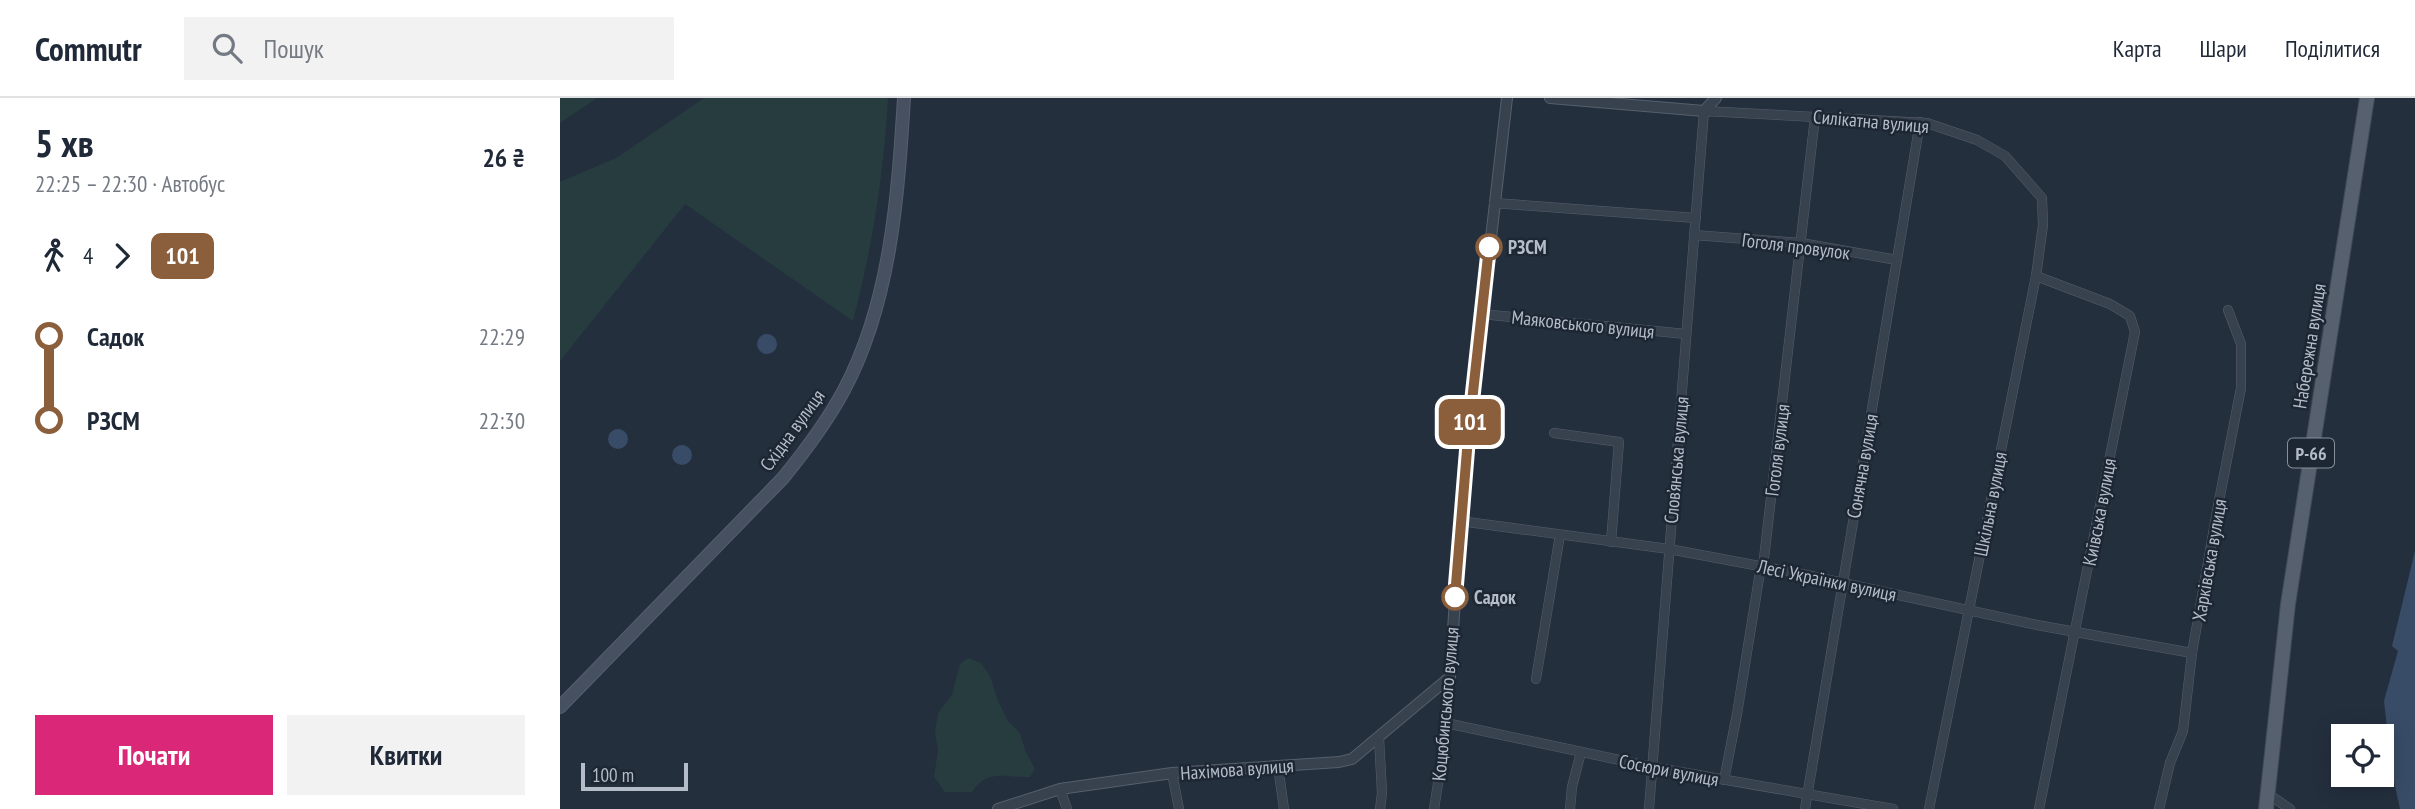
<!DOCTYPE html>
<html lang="uk">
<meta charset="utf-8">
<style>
:root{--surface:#fff;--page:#f2f2f3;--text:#1f2937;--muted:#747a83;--line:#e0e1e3;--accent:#db2777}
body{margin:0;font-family:"PT Sans Narrow",sans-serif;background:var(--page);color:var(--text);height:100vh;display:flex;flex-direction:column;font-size:26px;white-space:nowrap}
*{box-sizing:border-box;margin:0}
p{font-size:23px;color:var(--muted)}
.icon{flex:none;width:38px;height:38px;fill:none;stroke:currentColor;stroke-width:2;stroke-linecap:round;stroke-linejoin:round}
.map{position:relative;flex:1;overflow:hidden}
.panel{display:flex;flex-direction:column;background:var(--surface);width:560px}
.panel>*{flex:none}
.badge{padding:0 14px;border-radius:10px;font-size:24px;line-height:46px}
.controls{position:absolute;left:1771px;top:626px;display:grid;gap:14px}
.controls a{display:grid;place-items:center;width:63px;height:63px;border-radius:0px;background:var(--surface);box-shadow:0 4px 18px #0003;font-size:35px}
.scale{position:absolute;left:21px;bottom:18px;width:107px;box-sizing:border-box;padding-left:7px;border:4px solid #b4bcc9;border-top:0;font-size:19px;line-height:24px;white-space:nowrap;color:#b4bcc9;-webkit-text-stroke:5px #1d2633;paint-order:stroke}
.map>.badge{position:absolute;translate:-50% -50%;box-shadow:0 0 0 4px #fff}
.legs{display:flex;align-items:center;gap:10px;height:77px;padding:0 35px;font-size:23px}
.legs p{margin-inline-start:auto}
.head{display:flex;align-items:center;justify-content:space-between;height:119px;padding:0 35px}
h1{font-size:38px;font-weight:600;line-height:52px}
.action{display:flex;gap:14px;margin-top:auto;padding:14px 35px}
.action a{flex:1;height:80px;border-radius:0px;background:var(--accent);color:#fff;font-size:28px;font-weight:600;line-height:80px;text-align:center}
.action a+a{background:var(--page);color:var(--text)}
ul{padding:0 35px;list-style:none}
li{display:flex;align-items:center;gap:24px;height:84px;font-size:26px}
li i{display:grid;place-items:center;width:10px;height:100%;margin:0 9px;background:currentColor}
li i::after{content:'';width:18px;height:18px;margin:-9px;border:5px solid;border-radius:50%;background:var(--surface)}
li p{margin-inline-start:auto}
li:first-child i{background:linear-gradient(#0000 50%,currentColor 0)}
li:last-child i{background:linear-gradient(currentColor 50%,#0000 0)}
header{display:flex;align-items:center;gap:42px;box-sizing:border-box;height:98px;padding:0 35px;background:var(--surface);border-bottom:2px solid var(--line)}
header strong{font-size:33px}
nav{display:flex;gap:38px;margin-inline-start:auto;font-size:24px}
.search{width:490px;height:63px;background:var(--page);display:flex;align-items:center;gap:18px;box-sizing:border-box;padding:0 24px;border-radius:0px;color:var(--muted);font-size:26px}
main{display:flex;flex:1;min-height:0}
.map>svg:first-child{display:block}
.green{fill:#263c3f}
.water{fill:#394c67}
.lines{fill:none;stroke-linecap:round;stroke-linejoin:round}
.minor-casing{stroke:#565f6c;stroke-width:10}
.tertiary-casing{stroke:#565f6c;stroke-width:12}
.secondary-casing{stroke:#565f6c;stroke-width:14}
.primary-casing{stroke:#414a57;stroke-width:16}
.minor{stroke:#38414e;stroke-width:9}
.tertiary{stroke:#38414e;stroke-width:10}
.secondary{stroke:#465061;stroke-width:12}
.primary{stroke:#56606e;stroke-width:14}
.line-1-casing{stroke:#fff;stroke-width:16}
.line-1{stroke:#8b5e3c;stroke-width:10}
.stop-1-dot{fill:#fff;stroke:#8b5e3c;stroke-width:3.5}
.labels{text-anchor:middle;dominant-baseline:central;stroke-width:5;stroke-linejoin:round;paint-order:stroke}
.shield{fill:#1d2633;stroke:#878f9c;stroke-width:2}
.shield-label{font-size:18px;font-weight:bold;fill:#b4bcc9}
.street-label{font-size:19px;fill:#b4bcc9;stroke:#1d2633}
.stop-label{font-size:19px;font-weight:bold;fill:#b4bcc9;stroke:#1d2633;text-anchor:start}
</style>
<header>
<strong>Commutr</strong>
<div class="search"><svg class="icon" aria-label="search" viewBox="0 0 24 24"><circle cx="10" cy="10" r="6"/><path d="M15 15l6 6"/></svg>Пошук</div>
<nav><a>Карта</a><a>Шари</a><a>Поділитися</a></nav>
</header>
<main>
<section class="panel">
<div class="head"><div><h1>5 хв</h1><p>22:25 – 22:30 · Автобус</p></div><b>26 ₴</b></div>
<div class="legs"><svg class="icon" aria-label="walk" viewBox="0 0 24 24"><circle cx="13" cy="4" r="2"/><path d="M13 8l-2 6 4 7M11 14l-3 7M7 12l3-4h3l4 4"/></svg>4<svg class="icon" aria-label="forward" viewBox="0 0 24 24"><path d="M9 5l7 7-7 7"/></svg><b class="badge" style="background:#8b5e3c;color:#fff">101</b></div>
<ul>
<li><i style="color:#8b5e3c"></i><b>Садок</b><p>22:29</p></li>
<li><i style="color:#8b5e3c"></i><b>РЗСМ</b><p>22:30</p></li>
</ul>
<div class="action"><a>Почати</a><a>Квитки</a></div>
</section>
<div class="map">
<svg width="1855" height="711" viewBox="0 0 1855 711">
<rect width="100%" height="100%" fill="#242f3e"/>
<!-- green -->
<g class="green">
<polygon points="0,0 37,0 0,25"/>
<path d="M144 0H328C324 76 312 150 293 223L125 106 0 263V84L58 59Z"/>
<path d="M408 560 421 565 430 578 438 603 448 623 460 635 465 652 475 671 470 679C446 680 428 670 412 694H385L374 679 378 652 375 634 378 615 392 597 400 566Z"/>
</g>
<!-- water -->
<g class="water">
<circle cx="207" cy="246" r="10"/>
<circle cx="58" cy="341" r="10"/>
<circle cx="122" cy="357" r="10"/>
<polygon points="1855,453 1855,711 1840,711 1832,674 1824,603 1838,553 1832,548"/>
</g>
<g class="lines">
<defs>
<g id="minor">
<polyline points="934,105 1136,120"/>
<polyline points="1134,137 1241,145 1337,162"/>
<polyline points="1476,178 1550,206 1570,218 1575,234 1479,711"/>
<polyline points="921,216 1126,236"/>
<polyline points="994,335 1059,344 1051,444"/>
<polyline points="900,423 1109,451 1237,475 1477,527 1632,555"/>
<polyline points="976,581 1000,437"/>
<polyline points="886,625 1092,669 1333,711"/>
<polyline points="819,640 822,695 820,711"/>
<polyline points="718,668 724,711"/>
<polyline points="612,675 619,711"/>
<polyline points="1164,682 1177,616 1200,474 1203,469 1255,19"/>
<polyline points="500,691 507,711"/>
<polyline points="1708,696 1730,711"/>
<polyline points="874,711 885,641 890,579"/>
<polyline points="1010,711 1012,689 1021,654"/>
<polyline points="1089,711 1144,13 1367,25 1417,42 1445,58 1482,100 1483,127 1476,178 1369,711"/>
<polyline points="1245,711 1360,24"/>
<polyline points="1599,711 1610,665 1623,633 1632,555 1657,413 1681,290 1681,246 1668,212"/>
</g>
<g id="tertiary">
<polyline points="990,0 1144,13 1156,0"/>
<polyline points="438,711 500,691 612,675 779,664 792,661 890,579 900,423 911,315 947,0"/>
</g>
<path id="secondary" d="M0 609 223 380C245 353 267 324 284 292 331 204 338 97 344 0"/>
<polyline id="primary" points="1706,711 1728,506 1807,0"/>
</defs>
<!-- minor casing -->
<use href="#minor" class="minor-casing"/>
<!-- tertiary casing -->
<use href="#tertiary" class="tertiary-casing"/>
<!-- secondary casing -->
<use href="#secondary" class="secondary-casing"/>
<!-- primary casing -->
<use href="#primary" class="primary-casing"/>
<!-- minor -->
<use href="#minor" class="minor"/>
<!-- tertiary -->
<use href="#tertiary" class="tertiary"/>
<!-- secondary -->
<use href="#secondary" class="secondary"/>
<!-- primary -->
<use href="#primary" class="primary"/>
</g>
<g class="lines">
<defs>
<polyline id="line-1" points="895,499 908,340 929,149"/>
</defs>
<!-- line-1 casing -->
<use href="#line-1" class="line-1-casing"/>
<!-- line-1 -->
<use href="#line-1" class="line-1"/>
</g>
<!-- markers -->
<g class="stop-1-dot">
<circle cx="929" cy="149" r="12"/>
<circle cx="895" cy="499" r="12"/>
</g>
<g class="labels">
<!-- shield labels -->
<rect class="shield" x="1728" y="340.5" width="46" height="29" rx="5"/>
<g class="shield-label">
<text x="1751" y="355">Р-66</text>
</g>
<!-- street labels -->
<g class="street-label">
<text transform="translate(1311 23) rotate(5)">Силікатна вулиця</text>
<text transform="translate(1236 148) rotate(7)">Гоголя провулок</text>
<text transform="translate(1023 226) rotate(6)">Маяковського вулиця</text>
<text transform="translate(1749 248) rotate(-81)">Набережна вулиця</text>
<text transform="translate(232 332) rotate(-54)">Східна вулиця</text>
<text transform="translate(1217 352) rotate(-83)">Гоголя вулиця</text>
<text transform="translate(1116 362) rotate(-85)">Слов’янська вулиця</text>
<text transform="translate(1302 368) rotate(-80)">Сонячна вулиця</text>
<text transform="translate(1430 406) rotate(-79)">Шкільна вулиця</text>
<text transform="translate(1539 414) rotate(-79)">Київська вулиця</text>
<text transform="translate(1649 462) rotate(-80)">Харківська вулиця</text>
<text transform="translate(1267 482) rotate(12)">Лесі Українки вулиця</text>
<text transform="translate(885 606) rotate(-85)">Коцюбинського вулиця</text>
<text transform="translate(677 671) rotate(-4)">Нахімова вулиця</text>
<text transform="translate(1109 672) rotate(11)">Сосюри вулиця</text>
</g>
<!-- stop labels -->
<g class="stop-label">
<text x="948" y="149">РЗСМ</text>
<text x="914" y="499">Садок</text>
</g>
</g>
</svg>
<div class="controls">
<a><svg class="icon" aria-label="locate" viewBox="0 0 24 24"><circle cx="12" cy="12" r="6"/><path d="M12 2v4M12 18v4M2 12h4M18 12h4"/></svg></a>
</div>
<div class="scale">100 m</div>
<b class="badge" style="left:910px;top:324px;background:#8b5e3c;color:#fff">101</b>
</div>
</main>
